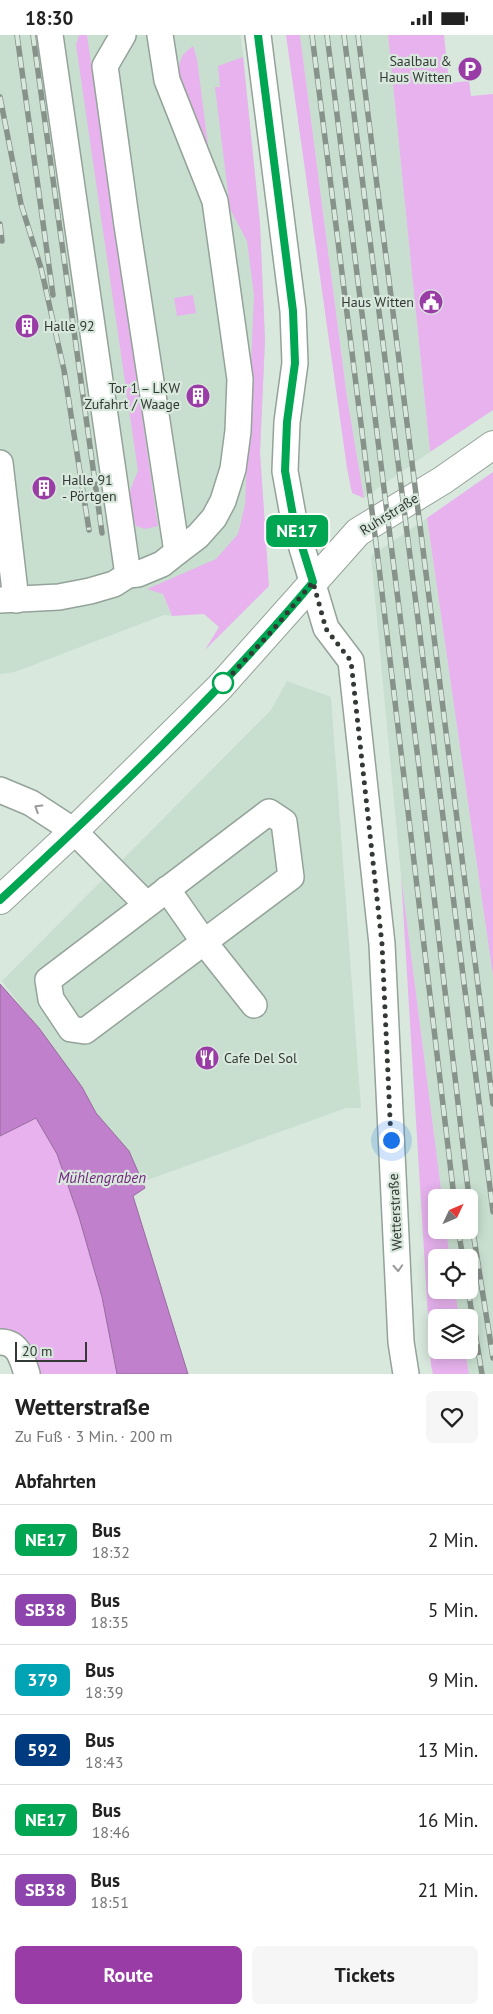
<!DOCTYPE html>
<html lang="de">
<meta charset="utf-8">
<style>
:root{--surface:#fff;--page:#f6f6f6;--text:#222;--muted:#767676;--line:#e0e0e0;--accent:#993ca6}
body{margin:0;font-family:"PT Sans",sans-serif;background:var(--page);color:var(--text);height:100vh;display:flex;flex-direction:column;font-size:19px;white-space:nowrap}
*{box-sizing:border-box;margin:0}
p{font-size:16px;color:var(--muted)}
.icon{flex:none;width:28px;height:28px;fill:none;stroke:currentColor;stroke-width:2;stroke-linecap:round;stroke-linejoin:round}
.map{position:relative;height:1339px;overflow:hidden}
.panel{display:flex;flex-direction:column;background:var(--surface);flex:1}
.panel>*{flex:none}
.badge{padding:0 10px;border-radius:8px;font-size:18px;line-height:32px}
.needle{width:32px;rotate:46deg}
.buttons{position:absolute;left:428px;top:1154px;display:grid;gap:10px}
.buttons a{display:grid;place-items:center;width:50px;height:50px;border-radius:8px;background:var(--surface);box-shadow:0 2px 12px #0003;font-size:25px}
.scale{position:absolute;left:15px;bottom:12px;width:72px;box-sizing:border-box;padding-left:5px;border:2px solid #333935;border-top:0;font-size:14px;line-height:18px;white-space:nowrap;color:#333935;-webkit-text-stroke:4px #d8e8dd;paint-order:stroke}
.you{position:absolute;width:25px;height:25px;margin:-12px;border:4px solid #fff;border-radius:50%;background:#1a73e8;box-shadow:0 0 0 8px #1a73e833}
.map>.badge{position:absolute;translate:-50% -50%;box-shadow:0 0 0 2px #fff}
h2{padding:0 15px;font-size:19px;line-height:45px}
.round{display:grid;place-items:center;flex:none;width:52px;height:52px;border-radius:8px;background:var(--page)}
.headline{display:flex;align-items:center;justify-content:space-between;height:85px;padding:0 15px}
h1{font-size:24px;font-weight:700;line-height:38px}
.cta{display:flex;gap:10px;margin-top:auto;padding:10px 15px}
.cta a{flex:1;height:58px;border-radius:8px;background:var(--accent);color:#fff;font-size:20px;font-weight:700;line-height:58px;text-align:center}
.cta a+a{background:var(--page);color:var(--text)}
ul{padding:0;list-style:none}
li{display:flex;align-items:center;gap:15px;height:70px;padding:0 15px;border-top:1px solid var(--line)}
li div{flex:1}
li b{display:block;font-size:19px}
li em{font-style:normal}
li .badge{min-width:55px;font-weight:700;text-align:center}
.status{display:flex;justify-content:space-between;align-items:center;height:35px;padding:0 25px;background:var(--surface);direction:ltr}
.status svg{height:14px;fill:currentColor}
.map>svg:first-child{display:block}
.built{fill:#c8dfcf}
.green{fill:#e7b2ee}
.water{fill:#c180cb;stroke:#966b9e}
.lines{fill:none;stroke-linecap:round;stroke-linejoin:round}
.minor-casing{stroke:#94a399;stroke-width:28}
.major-casing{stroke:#94a399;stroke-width:30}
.minor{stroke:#fff;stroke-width:25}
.major{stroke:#fff;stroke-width:28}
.rail-casing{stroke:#87928a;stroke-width:5.5}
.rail{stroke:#d8e8dd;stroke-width:4;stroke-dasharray:11;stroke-linecap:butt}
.oneway{stroke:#999c9a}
.line-casing{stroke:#fff;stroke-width:11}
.line{stroke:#00a651;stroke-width:8}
.walk{stroke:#333935;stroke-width:5;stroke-dasharray:0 9}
.stop-dot{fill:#fff;stroke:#00a651;stroke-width:2.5}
.labels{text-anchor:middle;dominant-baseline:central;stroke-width:4.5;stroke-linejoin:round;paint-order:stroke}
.poi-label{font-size:14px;fill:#333935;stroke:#d8e8dd;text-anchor:end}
.street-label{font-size:14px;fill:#333935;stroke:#d8e8dd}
.water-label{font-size:15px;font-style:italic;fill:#74257f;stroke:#d8e8dd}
</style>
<div class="status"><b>18:30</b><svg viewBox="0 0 49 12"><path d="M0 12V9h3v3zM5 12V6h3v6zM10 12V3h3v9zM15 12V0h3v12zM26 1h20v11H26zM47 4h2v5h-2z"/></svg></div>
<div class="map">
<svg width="493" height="1339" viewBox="0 0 493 1339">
<rect width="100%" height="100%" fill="#d8e8dd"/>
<!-- built -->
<g class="built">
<polygon points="0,0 241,0 260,189 265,305 260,417 267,526 163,560 172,581 164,580 15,637 0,639"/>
<polygon points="300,0 388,0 430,417 364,463 347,362"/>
<polygon points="427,483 493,941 493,1339 469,1339 465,1315 469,1315 469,1282 459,1282 455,1255 469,1255 469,1222 450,1222 446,1195 469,1195 469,1162 442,1162 401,841 371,521"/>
<polygon points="287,646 331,662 361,1073 346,1073 142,1147 129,1116 96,1078 82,1052 2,946 271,675"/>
</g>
<!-- green -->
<g class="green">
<path d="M79 0H87L158 491 145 494 136 491C125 466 128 459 138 436L76 10Z"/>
<polygon points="286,0 300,0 347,362 364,463 352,458 347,433"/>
<polygon points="388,0 444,0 449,48 469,46 471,61 493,59 493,375 430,417"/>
<path d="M193 11 197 24 208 110 205 111C195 87 169 47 182 22 184 18 189 14 193 11Z"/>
<polygon points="243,22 260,189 265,305 260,417 269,551 205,615 219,592 204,579 172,581 163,559 147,554 216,524 238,499 245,470 254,260 247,206 230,174 215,52 220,52 218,31"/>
<polygon points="193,260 196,278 177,281 174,263"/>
<polygon points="493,437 493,941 427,483"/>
<polygon points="401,841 442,1162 436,1162 436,1195 446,1195 450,1222 436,1222 436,1255 455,1255 459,1282 436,1282 436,1315 465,1315 469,1339 433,1339 431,1330"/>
<polygon points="36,1083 57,1119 79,1182 102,1262 117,1339 35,1339 0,1299 0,1101"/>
</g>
<!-- water -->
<polygon class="water" points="0,949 39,993 82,1052 96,1078 129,1116 145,1153 133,1161 188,1339 117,1339 102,1262 79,1182 57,1119 36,1083 0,1101"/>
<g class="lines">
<defs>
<g id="minor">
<polyline points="50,0 128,540"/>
<polyline points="160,0 167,45 215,166 240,344 238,396 233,434 223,466 214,483 198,501 177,517"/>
<polyline points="258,0 293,276 295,328 287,387 285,436 294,486 326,593 351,626 382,909 401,1307 406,1339"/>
<polyline points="0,428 16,565"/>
<polyline points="0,565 59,562 90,556 114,549 128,540 138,539 162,529 177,517 127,190 105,31 123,0"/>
<polyline points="0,755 31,768 74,796 146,869"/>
<polygon points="269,777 284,787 291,842 85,996 71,994 51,964 48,945"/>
<polyline points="167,854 204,907 254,970"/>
<path d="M0 1307C19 1307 22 1324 27 1339"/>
</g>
<polyline id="major" points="0,865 74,796 219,653 358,497 443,445 493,410"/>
</defs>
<!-- minor casing -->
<use href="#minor" class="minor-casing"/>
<!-- major casing -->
<use href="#major" class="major-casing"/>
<!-- minor -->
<use href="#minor" class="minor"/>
<!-- major -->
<use href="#major" class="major"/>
<defs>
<g id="rail">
<polyline points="17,0 53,260"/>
<polyline points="33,0 102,498"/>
<polyline points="312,0 378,524 454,1162"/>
<polyline points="327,0 419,732 473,1197 493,1323"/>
<polyline points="344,0 493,1177"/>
<polyline points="358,0 493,1069"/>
<polyline points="0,62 21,169 41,233 64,335 89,495"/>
<polyline points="0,189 2,206"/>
<polyline points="458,1195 463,1222"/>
<polyline points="468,1255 482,1339"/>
</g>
</defs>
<!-- rail casing -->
<use href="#rail" class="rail-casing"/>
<!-- rail -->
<use href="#rail" class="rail"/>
</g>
<!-- one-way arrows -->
<defs><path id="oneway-chevron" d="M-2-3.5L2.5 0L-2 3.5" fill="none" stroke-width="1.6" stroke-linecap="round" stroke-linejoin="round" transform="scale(1.25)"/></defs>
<g class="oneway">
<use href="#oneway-chevron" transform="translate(38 773) rotate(-148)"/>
<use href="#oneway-chevron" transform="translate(398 1233) rotate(87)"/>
</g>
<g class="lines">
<defs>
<path id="line" d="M0 865C109 764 217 661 313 547L294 486 285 436 287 387 295 328 293 276 258 0"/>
</defs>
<!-- line casing -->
<use href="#line" class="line-casing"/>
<!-- line -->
<use href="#line" class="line"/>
<!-- walk -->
<polyline class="walk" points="223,648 219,653 272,596 313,547 326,594 351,626 382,909 391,1105"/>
</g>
<!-- icons -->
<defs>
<symbol id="parking-disc" viewBox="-11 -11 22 22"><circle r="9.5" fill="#993ca6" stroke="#d8e8dd"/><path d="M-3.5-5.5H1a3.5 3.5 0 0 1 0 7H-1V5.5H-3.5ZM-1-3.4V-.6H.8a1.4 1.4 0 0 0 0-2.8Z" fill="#fff"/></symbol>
<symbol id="civic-disc" viewBox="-11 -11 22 22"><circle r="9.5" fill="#993ca6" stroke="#d8e8dd"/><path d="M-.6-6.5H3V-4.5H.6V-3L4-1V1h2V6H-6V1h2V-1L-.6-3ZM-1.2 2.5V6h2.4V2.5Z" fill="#fff"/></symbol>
<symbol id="building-disc" viewBox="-11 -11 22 22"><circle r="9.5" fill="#993ca6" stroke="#d8e8dd"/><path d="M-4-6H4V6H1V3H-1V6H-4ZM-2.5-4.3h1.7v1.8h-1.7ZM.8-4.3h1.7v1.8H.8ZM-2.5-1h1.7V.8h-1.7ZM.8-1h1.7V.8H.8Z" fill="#fff"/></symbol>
<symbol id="restaurant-disc" viewBox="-11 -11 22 22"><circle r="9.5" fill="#993ca6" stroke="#d8e8dd"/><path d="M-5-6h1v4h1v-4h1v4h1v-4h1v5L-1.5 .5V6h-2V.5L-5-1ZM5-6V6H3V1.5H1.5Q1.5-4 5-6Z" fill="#fff"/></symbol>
</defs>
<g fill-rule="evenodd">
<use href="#parking-disc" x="456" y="20" width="28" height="28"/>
<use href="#civic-disc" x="417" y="253" width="28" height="28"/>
<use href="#building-disc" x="13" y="277" width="28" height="28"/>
<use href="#building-disc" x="184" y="347" width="28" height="28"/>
<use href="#building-disc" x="30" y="439" width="28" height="28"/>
<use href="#restaurant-disc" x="193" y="1009" width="28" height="28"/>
</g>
<!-- markers -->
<circle class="stop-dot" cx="223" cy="648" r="10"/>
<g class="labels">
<!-- poi labels -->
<g class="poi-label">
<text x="452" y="26">Saalbau &amp;<tspan x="452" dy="16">Haus Witten</tspan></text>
<text x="414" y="267">Haus Witten</text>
<text x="44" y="291" text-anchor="start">Halle 92</text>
<text x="180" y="353">Tor 1 – LKW<tspan x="180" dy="16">Zufahrt / Waage</tspan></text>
<text x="62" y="445" text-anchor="start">Halle 91<tspan x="62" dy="16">- Pörtgen</tspan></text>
<text x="224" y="1023" text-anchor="start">Cafe Del Sol</text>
</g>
<!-- street labels -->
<g class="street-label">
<text transform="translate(389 479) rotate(-32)">Ruhrstraße</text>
<text transform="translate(395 1177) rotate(-93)">Wetterstraße</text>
</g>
<!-- water labels -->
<g class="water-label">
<text x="102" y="1142">Mühlengraben</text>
</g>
</g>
</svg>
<div class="buttons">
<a><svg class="needle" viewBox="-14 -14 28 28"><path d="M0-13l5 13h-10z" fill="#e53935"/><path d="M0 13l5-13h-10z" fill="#767676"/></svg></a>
<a><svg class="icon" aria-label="locate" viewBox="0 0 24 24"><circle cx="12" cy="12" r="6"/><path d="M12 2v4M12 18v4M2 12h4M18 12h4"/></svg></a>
<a><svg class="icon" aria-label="layers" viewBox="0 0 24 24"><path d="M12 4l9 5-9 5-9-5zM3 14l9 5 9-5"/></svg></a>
</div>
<div class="scale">20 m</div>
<div class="you" style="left:391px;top:1105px"></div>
<b class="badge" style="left:297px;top:496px;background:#00a651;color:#fff">NE17</b>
</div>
<section class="panel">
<div class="headline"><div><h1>Wetterstraße</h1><p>Zu Fuß · 3 Min. · 200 m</p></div><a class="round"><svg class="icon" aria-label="heart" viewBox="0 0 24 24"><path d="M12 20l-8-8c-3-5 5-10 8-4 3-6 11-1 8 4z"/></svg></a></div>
<h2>Abfahrten</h2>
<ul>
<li><span class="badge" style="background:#00a651;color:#fff">NE17</span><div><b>Bus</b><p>18:32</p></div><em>2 Min.</em></li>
<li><span class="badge" style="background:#8e44ad;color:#fff">SB38</span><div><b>Bus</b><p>18:35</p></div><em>5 Min.</em></li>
<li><span class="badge" style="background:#00a3b4;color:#fff">379</span><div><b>Bus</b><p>18:39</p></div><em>9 Min.</em></li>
<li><span class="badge" style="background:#003b80;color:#fff">592</span><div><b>Bus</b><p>18:43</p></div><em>13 Min.</em></li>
<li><span class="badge" style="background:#00a651;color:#fff">NE17</span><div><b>Bus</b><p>18:46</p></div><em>16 Min.</em></li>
<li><span class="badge" style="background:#8e44ad;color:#fff">SB38</span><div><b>Bus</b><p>18:51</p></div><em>21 Min.</em></li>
</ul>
<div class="cta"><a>Route</a><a>Tickets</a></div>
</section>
